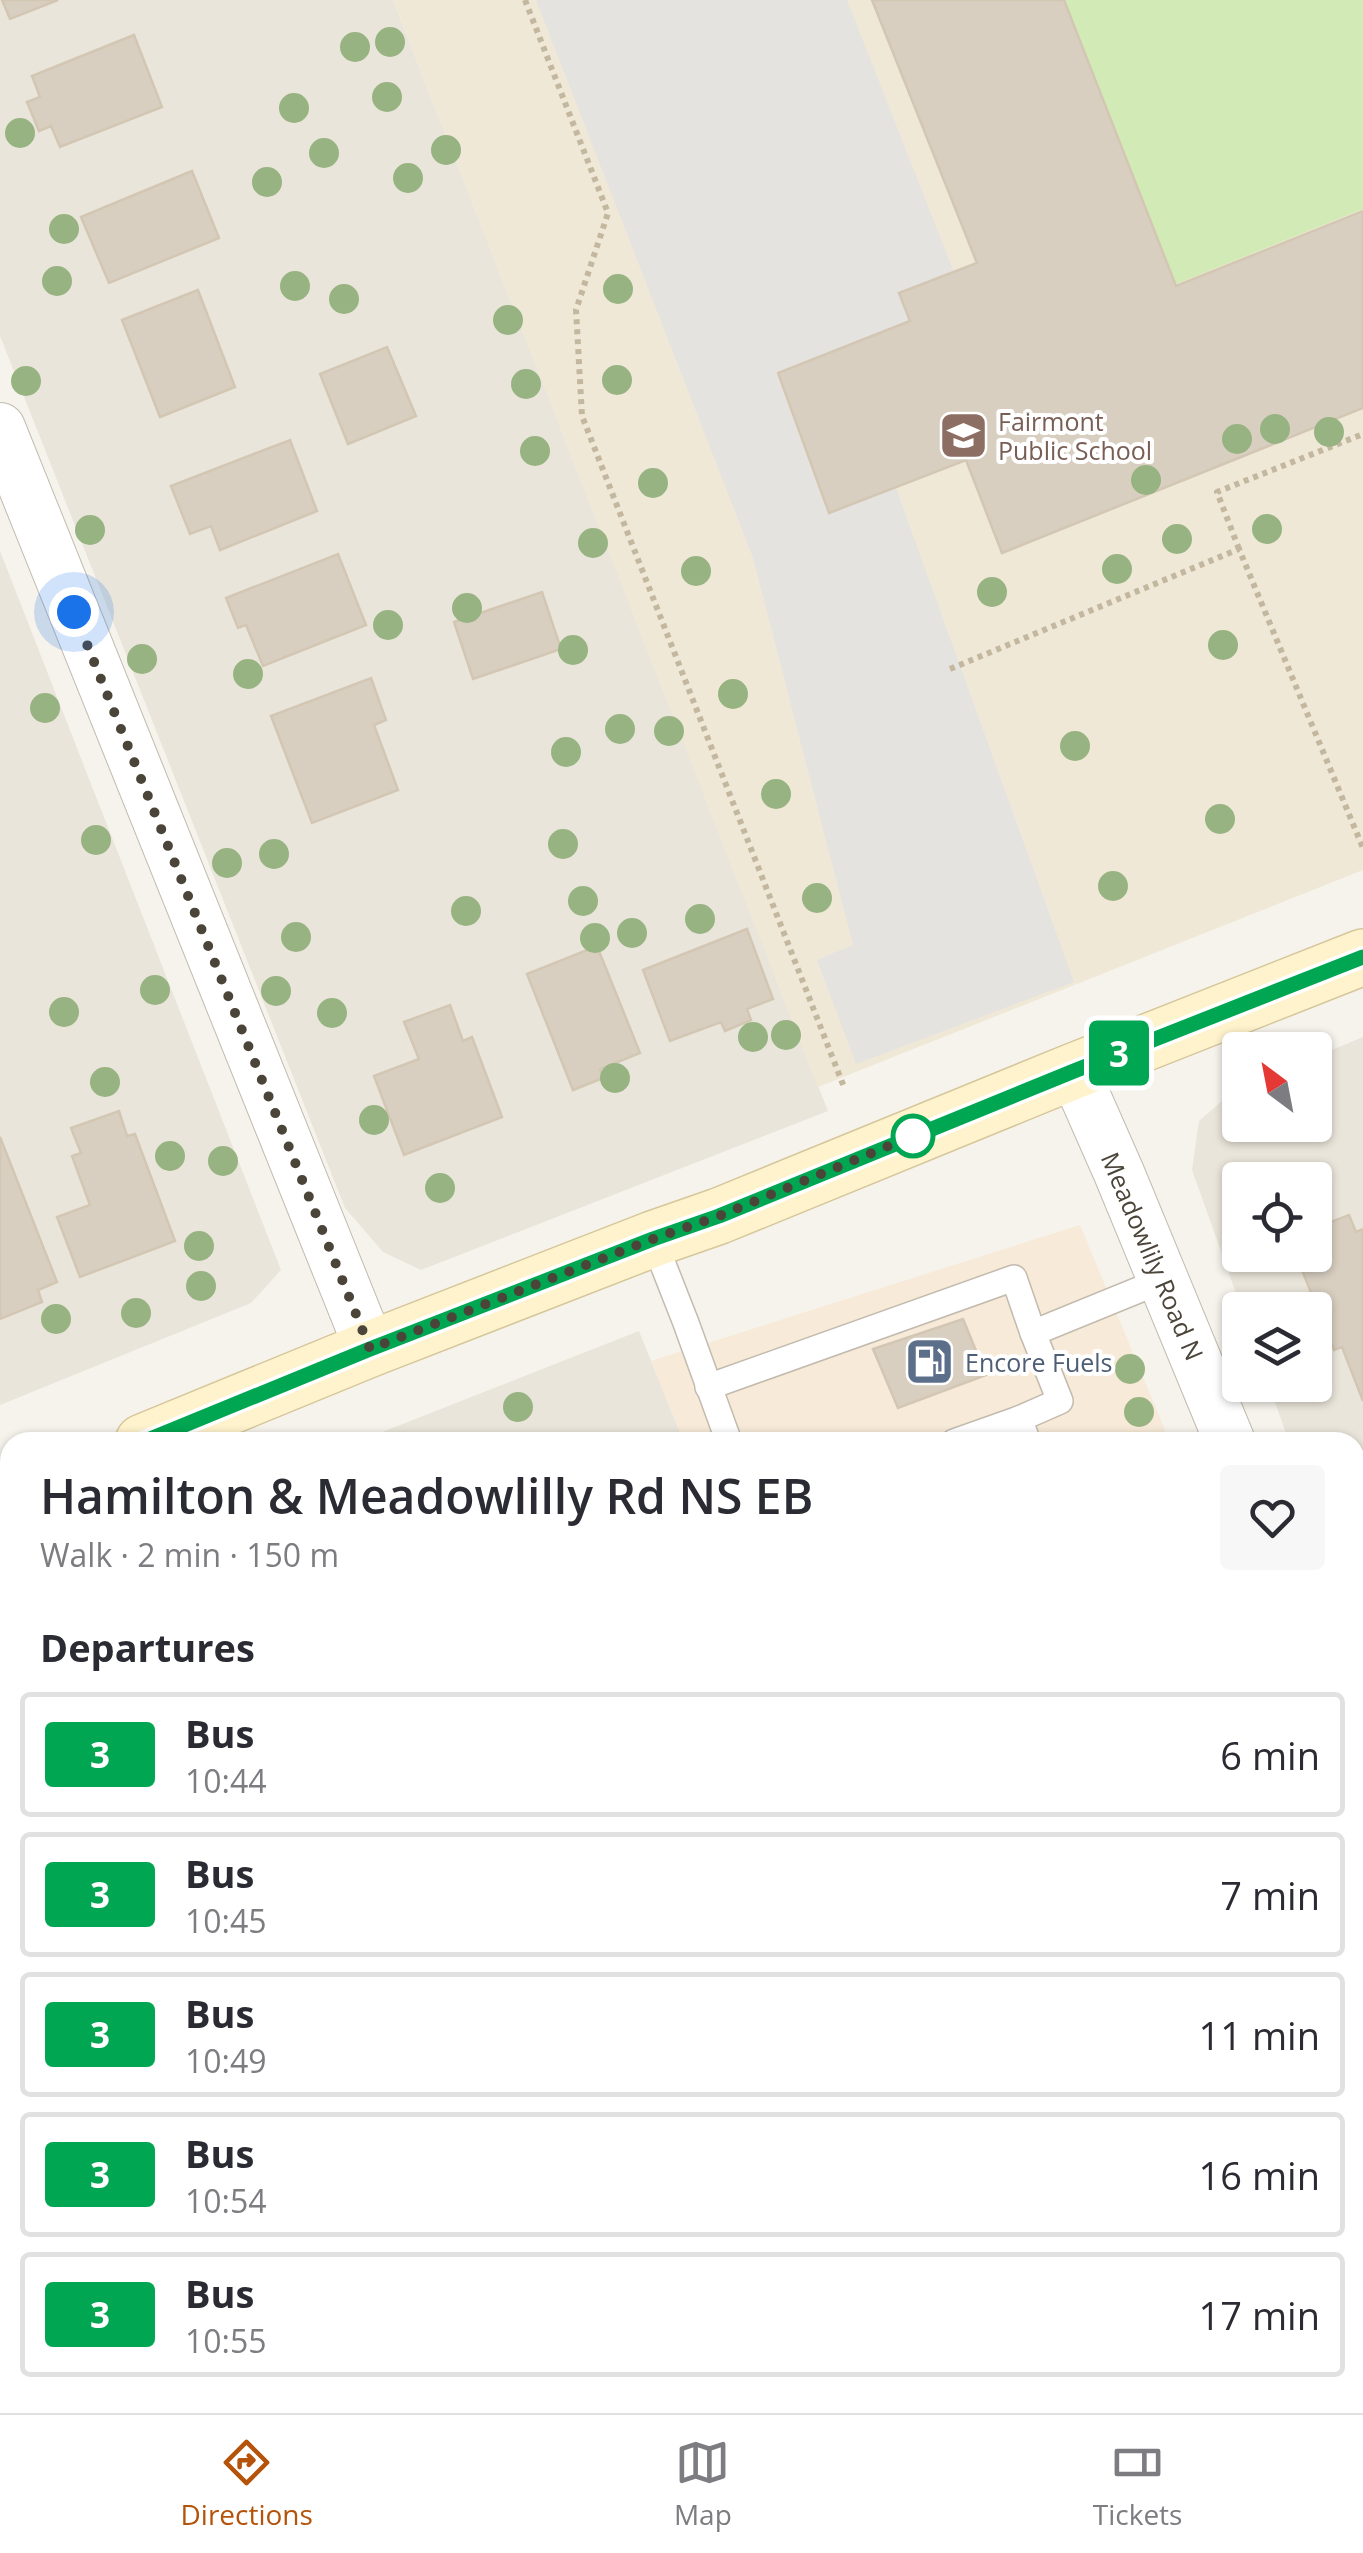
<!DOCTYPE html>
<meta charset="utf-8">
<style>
:root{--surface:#fff;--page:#f7f7f7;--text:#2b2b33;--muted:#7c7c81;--line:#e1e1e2;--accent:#b45309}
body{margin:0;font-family:"Open Sans",sans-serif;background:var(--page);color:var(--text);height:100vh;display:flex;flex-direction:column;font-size:38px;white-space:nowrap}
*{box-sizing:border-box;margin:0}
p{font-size:32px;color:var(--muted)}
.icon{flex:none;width:55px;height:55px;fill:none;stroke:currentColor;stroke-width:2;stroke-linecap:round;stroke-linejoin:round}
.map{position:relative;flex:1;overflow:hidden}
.drawer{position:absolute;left:0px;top:1432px;width:1365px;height:982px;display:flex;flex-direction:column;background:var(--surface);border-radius:30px 30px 0 0;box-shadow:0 2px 8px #0004}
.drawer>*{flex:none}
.badge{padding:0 20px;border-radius:8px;font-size:35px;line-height:65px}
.needle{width:65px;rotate:328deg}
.tools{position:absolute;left:1222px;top:1032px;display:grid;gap:20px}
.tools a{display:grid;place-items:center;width:110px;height:110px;border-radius:10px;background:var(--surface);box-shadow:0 2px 8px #0004;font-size:50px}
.you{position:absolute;width:50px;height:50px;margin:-25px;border:8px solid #fff;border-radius:50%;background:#1a73e8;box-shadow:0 0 0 15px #1a73e833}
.map>.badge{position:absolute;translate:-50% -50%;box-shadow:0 0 0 5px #fff}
h2{padding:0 40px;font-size:38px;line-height:90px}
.round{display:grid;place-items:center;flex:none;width:105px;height:105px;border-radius:10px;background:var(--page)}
.overview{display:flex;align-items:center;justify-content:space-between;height:170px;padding:0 40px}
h1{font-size:48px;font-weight:600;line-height:75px}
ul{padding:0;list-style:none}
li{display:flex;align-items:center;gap:30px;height:125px;margin:0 20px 15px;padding:0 20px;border:5px solid var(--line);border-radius:10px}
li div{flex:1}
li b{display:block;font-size:38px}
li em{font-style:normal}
li .badge{min-width:110px;font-weight:700;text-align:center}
.menu{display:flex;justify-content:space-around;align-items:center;height:140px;border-top:2px solid var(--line);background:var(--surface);font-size:28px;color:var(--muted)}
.menu a{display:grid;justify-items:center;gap:5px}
.menu .selected{color:var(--accent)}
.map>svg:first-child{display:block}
.residential{fill:#eae5da;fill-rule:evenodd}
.commercial{fill:#f7ead8}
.education{fill:#efe8d6}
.green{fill:#d2eab5}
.parking{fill:#e5e3e0}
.building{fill:#d8cfc1;stroke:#d3c7b4;stroke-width:2.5}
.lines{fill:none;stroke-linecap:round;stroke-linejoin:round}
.service-casing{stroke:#c2bbae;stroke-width:28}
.minor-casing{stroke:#c2bbae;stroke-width:52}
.secondary-casing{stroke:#d6c79b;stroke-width:58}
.path{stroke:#c4b79f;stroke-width:6;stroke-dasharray:5 5;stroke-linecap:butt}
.service{stroke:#fff;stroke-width:25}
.minor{stroke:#fff;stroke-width:50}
.secondary{stroke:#fff3cd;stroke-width:55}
.tree{fill:#97b381}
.line-casing{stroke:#fff;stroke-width:22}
.line{stroke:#00a651;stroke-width:15}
.walk{stroke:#4b4439;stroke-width:10;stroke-dasharray:0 18}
.stop-dot{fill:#fff;stroke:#00a651;stroke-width:5}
.labels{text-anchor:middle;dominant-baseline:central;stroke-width:8;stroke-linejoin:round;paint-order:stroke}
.education-label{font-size:25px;fill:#785e54;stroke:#fff;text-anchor:start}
.street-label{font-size:25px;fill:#4b4439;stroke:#fff}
.service-label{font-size:25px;fill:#4e5e75;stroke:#fff;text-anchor:start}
</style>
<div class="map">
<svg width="1363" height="2413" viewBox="0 0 1363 2413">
<rect width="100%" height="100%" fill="#f6f3ec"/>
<!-- residential -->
<g class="residential">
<polygon points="0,0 393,0 828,1111 421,1270 383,1252 345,1208 0,336"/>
<polygon points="0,551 281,1270 251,1303 0,1405"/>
<path d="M1363 1037V1650L1355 1627V1442H1289L1269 1385H1315V1310H1242L1192 1170 1199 1121 1230 1094 1240 1090V1125H1315V1057ZM1240 1180H1315V1255H1240Z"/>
<polygon points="639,1331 684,1442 357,1442"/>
<polygon points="10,1579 10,1804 0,1779 0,1583"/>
<polygon points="1355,1833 1363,1853 1363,2047 1355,2058"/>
<polygon points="1363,2136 1363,2413 651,2413 671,2405 1355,2405 1355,2139"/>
<polygon points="0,2211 10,2239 10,2405 71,2405 74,2413 0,2413"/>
<polygon points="251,2405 461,2405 440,2413 254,2413"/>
</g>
<!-- commercial -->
<polygon class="commercial" points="1080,1225 1170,1442 684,1442 651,1361"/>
<!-- education -->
<polygon class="education" points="393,0 1363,0 1363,870 818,1087"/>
<!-- green -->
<g class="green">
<polygon points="1065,0 1363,0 1363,209 1176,284"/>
<polygon points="0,1819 10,1844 10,2235 0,2208"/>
<polygon points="72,2405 229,2405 232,2413 75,2413"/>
</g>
<!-- parking -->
<polygon class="parking" points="536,0 847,0 954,272 899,292 909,321 776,372 828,514 896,488 1074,982 856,1064 817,960 853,945 753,558"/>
<!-- building -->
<g class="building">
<polygon points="2,0 58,0 10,19"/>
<polygon points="872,0 1064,0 1176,286 1363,211 1363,408 1002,553 966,460 829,513 778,373 910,321 899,293 977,263"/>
<polygon points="134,35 162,107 60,147 51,126 39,131 27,102 40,97 32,76"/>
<polygon points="192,171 219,238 109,283 81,217"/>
<polygon points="198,290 235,387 160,417 122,320"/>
<polygon points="387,347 416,416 348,444 320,374"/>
<polygon points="290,440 317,511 220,550 211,526 190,534 171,486"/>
<polygon points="338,554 366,625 263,666 246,625 238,628 226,598"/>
<polygon points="542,592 561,649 473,679 454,622"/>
<polygon points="371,678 386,720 374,725 398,790 312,823 271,716"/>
<polygon points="747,929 773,999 747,1009 751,1020 725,1031 721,1022 670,1041 643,970"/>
<polygon points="597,946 640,1053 600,1069 603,1078 573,1090 527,974"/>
<polygon points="450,1005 463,1041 472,1037 502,1117 404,1155 374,1076 419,1059 404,1022"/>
<polygon points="119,1111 127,1136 135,1134 175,1241 80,1277 57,1217 90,1205 72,1156 81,1153 71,1128"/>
<polygon points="0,1137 57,1282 38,1290 42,1302 0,1319"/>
<polygon points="1349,1215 1356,1232 1363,1229 1363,1401 1342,1347 1334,1350 1296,1255 1315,1255 1315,1228"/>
<polygon points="963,1319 986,1375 898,1408 873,1349"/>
<polygon points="1124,2405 1139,2405 1142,2413 1104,2413"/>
<polygon points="1175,2405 1289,2405 1292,2413 1178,2413"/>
</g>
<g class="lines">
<defs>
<g id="service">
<polyline points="653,1239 686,1323 729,1442"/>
<polyline points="708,1387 1014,1278 1033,1333"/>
<polyline points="1019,1419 1028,1442"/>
<polyline points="954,1442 1019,1419 1060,1401 1033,1333 1163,1280"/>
</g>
<g id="minor">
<polyline points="0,428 370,1349"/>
<polyline points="1074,1071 1119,1173 1230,1442"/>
<polyline points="1355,1747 1363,1766"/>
<polyline points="1355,2084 1363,2081"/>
<polyline points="560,2413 579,2405"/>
</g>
<g id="secondary">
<polyline points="143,1442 370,1349 653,1239 719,1216 1074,1071 1363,957"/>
<polyline points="0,1502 10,1498"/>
</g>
</defs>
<!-- service casing -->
<use href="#service" class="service-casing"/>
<!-- minor casing -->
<use href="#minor" class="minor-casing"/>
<!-- secondary casing -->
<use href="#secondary" class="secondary-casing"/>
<!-- path -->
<g class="path">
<polyline points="525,0 608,213 576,310 582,416 844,1087"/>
<polyline points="1239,549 1217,492 1363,434"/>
<polyline points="950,669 1239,549 1363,848"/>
</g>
<!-- service -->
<use href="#service" class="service"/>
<!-- minor -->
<use href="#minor" class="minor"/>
<!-- secondary -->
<use href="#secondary" class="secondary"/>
</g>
<!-- trees -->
<g class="tree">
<circle cx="390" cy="42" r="15"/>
<circle cx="355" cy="47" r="15"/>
<circle cx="387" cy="97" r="15"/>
<circle cx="294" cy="108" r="15"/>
<circle cx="20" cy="133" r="15"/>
<circle cx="446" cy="150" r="15"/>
<circle cx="324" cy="153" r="15"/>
<circle cx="408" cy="178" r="15"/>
<circle cx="267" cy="182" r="15"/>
<circle cx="64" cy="229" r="15"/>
<circle cx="57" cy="281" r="15"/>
<circle cx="295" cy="286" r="15"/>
<circle cx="618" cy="289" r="15"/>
<circle cx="344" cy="299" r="15"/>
<circle cx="508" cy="320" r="15"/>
<circle cx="617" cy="380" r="15"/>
<circle cx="26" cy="381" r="15"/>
<circle cx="526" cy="384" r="15"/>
<circle cx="1275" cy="429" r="15"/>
<circle cx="1329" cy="432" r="15"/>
<circle cx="1237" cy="439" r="15"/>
<circle cx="535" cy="451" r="15"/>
<circle cx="1146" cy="480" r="15"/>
<circle cx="653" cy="483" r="15"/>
<circle cx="1267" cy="529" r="15"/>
<circle cx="90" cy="530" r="15"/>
<circle cx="1177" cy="539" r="15"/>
<circle cx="593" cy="543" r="15"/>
<circle cx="1117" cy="569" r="15"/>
<circle cx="696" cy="571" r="15"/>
<circle cx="992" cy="592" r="15"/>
<circle cx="467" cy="608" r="15"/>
<circle cx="388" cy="625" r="15"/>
<circle cx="1223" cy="645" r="15"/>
<circle cx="573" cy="650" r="15"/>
<circle cx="142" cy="659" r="15"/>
<circle cx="248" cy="674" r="15"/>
<circle cx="733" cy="694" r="15"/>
<circle cx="45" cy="708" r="15"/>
<circle cx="620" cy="729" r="15"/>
<circle cx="669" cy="731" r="15"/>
<circle cx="1075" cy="746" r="15"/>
<circle cx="566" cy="752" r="15"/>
<circle cx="776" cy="794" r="15"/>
<circle cx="1220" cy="819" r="15"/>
<circle cx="96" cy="840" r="15"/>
<circle cx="563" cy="844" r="15"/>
<circle cx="274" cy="854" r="15"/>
<circle cx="227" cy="863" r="15"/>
<circle cx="1113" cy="886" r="15"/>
<circle cx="817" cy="898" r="15"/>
<circle cx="583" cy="901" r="15"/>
<circle cx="466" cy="911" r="15"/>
<circle cx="700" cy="919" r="15"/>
<circle cx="632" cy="933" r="15"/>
<circle cx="296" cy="937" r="15"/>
<circle cx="595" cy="938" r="15"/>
<circle cx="155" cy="990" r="15"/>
<circle cx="276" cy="991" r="15"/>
<circle cx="64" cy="1012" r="15"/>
<circle cx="332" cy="1013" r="15"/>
<circle cx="786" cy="1035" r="15"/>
<circle cx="753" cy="1037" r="15"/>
<circle cx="615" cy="1078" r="15"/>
<circle cx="105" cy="1082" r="15"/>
<circle cx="374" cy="1120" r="15"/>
<circle cx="170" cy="1156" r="15"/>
<circle cx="223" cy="1161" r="15"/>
<circle cx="440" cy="1188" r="15"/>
<circle cx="199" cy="1246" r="15"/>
<circle cx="201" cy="1286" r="15"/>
<circle cx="136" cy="1313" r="15"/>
<circle cx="56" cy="1319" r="15"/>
<circle cx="1130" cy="1369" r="15"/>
<circle cx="518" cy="1407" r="15"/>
<circle cx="1139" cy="1412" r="15"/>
</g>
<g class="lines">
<defs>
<polyline id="line" points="143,1442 370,1349 653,1239 719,1216 1074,1071 1363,957"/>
</defs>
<!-- line casing -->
<use href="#line" class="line-casing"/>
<!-- line -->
<use href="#line" class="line"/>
<!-- walk -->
<polyline class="walk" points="74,612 370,1349 653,1239 719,1216 913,1136"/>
</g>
<!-- icons -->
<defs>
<symbol id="school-square" viewBox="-11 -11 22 22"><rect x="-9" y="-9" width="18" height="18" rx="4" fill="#8d6e63" stroke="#fff"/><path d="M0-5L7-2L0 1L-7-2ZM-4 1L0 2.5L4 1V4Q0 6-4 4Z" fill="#fff"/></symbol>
<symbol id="fuel-square" viewBox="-11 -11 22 22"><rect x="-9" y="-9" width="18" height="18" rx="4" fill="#5c6f8a" stroke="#fff"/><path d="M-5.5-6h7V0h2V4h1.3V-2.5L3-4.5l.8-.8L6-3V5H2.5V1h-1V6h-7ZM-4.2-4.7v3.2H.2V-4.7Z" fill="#fff"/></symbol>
</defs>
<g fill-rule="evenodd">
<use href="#school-square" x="936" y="408" width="55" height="55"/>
<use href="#fuel-square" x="902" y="1334" width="55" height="55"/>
</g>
<!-- markers -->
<circle class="stop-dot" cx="913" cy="1136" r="20"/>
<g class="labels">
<!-- education labels -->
<g class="education-label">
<text x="998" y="421">Fairmont<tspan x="998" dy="29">Public School</tspan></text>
</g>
<!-- street labels -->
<g class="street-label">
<text transform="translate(1153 1256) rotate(67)">Meadowlily Road N</text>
</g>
<!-- service labels -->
<g class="service-label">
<text x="965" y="1362">Encore Fuels</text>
</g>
</g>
</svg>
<div class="tools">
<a><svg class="needle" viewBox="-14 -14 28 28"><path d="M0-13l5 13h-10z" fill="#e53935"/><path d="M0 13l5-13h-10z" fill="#7c7c81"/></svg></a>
<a><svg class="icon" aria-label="locate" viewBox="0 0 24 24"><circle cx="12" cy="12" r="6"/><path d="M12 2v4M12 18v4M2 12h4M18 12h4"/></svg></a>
<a><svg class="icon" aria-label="layers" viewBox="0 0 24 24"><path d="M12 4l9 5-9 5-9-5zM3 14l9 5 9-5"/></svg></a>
</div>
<div class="you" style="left:74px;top:612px"></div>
<b class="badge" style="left:1119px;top:1053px;background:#00a651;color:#fff">3</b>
<section class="drawer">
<div class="overview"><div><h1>Hamilton &amp; Meadowlilly Rd NS EB</h1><p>Walk · 2 min · 150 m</p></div><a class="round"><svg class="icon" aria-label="heart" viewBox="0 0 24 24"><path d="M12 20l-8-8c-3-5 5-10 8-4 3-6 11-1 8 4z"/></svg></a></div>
<h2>Departures</h2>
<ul>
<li><span class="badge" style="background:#00a651;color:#fff">3</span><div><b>Bus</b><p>10:44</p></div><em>6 min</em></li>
<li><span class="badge" style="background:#00a651;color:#fff">3</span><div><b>Bus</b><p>10:45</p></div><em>7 min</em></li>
<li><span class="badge" style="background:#00a651;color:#fff">3</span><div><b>Bus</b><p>10:49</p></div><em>11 min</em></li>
<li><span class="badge" style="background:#00a651;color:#fff">3</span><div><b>Bus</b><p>10:54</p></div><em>16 min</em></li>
<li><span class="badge" style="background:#00a651;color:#fff">3</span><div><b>Bus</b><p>10:55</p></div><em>17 min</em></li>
</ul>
</section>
</div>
<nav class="menu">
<a class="selected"><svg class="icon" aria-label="directions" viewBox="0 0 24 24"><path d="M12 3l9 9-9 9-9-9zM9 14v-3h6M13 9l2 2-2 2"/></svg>Directions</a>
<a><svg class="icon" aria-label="map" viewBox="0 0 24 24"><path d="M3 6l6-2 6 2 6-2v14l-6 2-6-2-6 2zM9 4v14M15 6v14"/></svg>Map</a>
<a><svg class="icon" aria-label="tickets" viewBox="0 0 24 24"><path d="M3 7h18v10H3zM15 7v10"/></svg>Tickets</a>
</nav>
